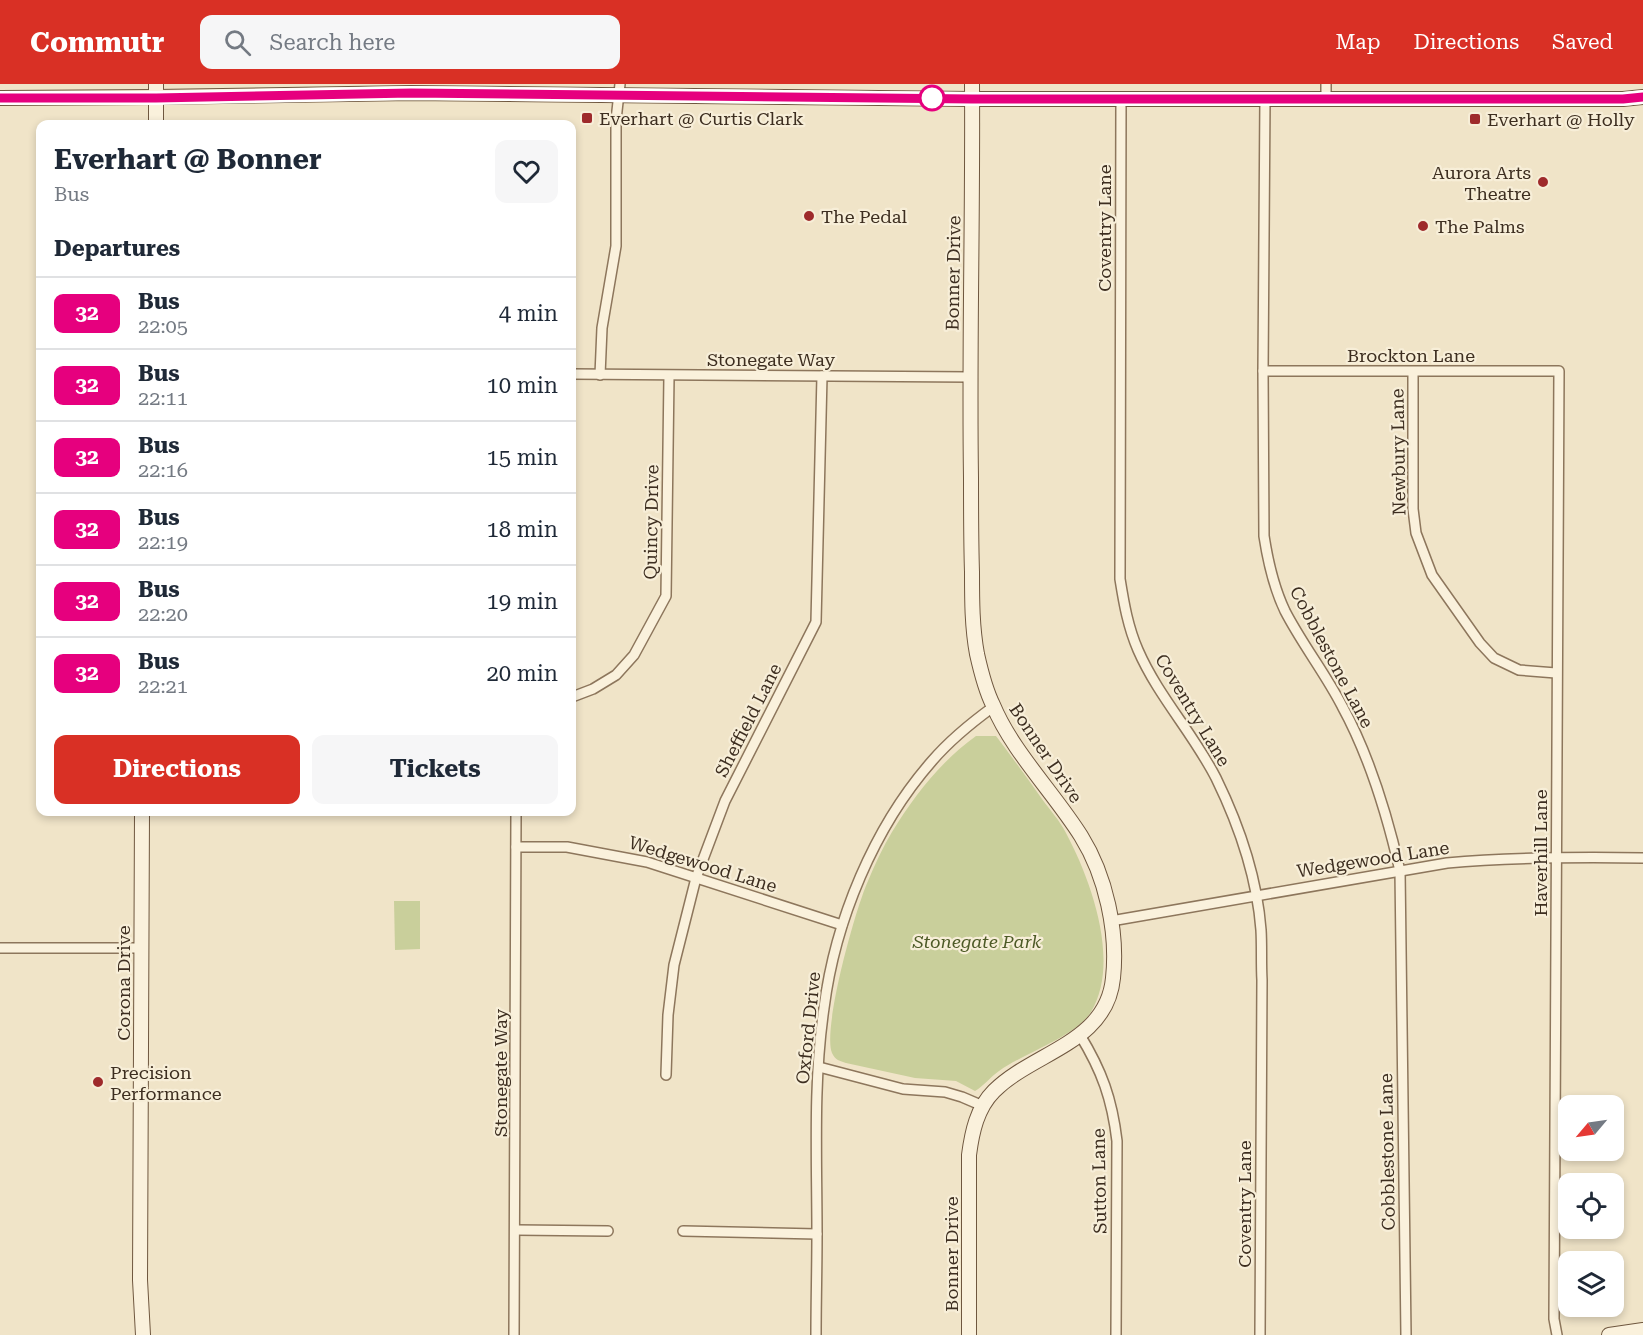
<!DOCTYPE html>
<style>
:root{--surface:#fff;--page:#f6f6f7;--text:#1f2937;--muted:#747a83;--line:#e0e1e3;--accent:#d93025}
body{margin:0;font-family:"Roboto Serif",serif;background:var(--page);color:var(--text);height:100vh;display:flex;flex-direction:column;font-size:22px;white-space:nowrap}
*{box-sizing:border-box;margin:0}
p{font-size:20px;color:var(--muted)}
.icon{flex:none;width:33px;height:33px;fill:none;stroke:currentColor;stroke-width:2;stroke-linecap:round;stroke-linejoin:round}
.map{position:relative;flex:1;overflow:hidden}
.sheet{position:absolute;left:36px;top:36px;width:540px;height:696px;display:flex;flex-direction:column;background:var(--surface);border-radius:12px;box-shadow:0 3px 9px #0003}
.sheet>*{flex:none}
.badge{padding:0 12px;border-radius:9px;font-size:21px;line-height:39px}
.needle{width:39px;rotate:241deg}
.buttons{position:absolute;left:1558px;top:1011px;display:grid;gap:12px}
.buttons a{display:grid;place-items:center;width:66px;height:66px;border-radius:12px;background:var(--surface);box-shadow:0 3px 9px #0003;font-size:30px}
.map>.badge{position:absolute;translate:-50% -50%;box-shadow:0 0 0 3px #fff}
h2{padding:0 18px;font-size:22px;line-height:54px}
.round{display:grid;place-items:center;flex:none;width:63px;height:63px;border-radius:12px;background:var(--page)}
.overview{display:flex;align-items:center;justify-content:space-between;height:102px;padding:0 18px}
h1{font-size:28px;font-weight:700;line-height:45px}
.button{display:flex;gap:12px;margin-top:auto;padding:12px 18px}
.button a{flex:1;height:69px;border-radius:12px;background:var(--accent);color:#fff;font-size:24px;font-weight:700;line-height:69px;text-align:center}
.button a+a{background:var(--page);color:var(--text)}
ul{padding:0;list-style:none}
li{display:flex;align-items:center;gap:18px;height:72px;padding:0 18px;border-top:2px solid var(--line)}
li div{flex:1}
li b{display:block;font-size:22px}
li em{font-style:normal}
li .badge{min-width:66px;font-weight:700;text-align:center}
header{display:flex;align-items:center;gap:36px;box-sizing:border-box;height:84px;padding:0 30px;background:var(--accent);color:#fff}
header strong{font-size:28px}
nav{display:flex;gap:33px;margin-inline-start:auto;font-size:21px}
.search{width:420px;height:54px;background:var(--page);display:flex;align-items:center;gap:15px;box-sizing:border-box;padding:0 21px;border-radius:12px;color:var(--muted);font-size:22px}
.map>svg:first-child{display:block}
.green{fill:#c9cf9b}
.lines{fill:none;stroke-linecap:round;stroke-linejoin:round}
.street-casing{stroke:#8d765c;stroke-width:12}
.secondary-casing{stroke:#6f573f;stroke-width:16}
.street{stroke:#faf1dc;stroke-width:9}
.secondary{stroke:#faf1dc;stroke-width:14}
.line-casing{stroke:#fff;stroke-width:14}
.line{stroke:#e6007e;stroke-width:9}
.stop-dot{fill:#fff;stroke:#e6007e;stroke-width:3}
.poi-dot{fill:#9e2a2b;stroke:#f7eed8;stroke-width:2}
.labels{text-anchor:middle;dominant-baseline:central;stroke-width:4.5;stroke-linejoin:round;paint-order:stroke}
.poi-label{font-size:18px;fill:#3d2e20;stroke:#f7eed8;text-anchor:start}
.street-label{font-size:18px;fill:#3d2e20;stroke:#f7eed8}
.park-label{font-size:18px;font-style:italic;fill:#4d5a26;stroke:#f7eed8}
</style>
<header>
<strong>Commutr</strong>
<div class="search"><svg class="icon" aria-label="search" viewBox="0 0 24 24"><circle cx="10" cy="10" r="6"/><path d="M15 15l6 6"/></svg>Search here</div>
<nav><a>Map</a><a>Directions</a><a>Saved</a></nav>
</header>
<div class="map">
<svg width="1643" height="1251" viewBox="0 0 1643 1251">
<rect width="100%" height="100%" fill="#f0e4c8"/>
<!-- green -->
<g class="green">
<path d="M976 652H996C1012 673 1027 694 1042 715 1050 726 1060 737 1066 749 1091 796 1121 878 1091 928 1075 953 1024 969 999 987 990 993 984 1002 975 1007L956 997 915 994 846 979C840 977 835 976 832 969 822 945 856 823 868 797 875 780 883 763 892 748 914 712 941 677 976 652Z"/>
<polygon points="394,817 420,817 420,865 395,866"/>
</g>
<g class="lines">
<defs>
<g id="street">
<polyline points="1326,0 1326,14"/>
<path d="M1121 14 1120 495C1124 520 1128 543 1138 566 1158 612 1193 649 1216 694 1239 741 1257 793 1261 846 1262 862 1261 879 1262 896L1260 1251"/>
<path d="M1265 14 1263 287 1264 452C1268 478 1274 504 1285 527 1302 560 1325 589 1342 622 1370 673 1387 730 1400 787L1406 1251"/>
<polyline points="1263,287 1559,287 1554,1235 1557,1251"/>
<polyline points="1413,288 1413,425 1416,449 1432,491 1480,559 1494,574 1519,586 1556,589"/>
<polyline points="572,290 970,293"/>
<polyline points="600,291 602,244 616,162 616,36 620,0"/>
<polyline points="572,613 593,605 616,591 634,571 666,512 669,292"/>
<polyline points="516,763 567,763 647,778 842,841"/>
<path d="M1111 837 1447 779C1512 773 1577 773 1643 774"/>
<polyline points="0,864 141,864"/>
<path d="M1080 951C1102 987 1112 1015 1117 1057L1116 1251"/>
<polyline points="819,983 903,1005 945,1008 962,1013 983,1022"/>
<polyline points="666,991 668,931 674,881 696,794 725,717 816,538 822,292"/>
<polyline points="516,1146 608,1147"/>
<polyline points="683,1147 817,1150"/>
<polyline points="514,1251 516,728"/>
<path d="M816 1251C816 1218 817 1184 817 1151 817 1075 813 999 824 924 835 837 874 743 932 677 950 656 971 639 993 623"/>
</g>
<g id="secondary">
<polyline points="156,0 156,40"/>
<polyline points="0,14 156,13 411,9 972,15 1623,15 1643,13"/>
<polyline points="142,728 140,1196 143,1251"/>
<path d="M969 1251V1071C972 1048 977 1024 994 1007 1033 968 1107 959 1113 894 1118 848 1106 792 1081 752 1054 709 1012 667 993 621 985 605 981 588 977 570 972 543 972 516 972 488 971 457 971 426 971 394 969 263 973 131 972 0"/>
<polyline points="1609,1251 1643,1246"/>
</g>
</defs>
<!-- street casing -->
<use href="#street" class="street-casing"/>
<!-- secondary casing -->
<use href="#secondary" class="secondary-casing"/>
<!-- street -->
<use href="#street" class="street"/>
<!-- secondary -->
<use href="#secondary" class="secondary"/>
</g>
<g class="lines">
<defs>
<polyline id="line" points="0,14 156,14 411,9 972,15 1623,15 1643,13"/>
</defs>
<!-- line casing -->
<use href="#line" class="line-casing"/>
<!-- line -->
<use href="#line" class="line"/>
</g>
<!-- markers -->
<circle class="stop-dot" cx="932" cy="14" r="12"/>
<g class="poi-dot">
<rect x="581" y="28" width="12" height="12" rx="3"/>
<rect x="1469" y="29" width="12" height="12" rx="3"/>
<circle cx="1543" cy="98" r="6"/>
<circle cx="809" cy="132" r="6"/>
<circle cx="1423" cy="142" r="6"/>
<circle cx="98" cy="998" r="6"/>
</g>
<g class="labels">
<!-- poi labels -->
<g class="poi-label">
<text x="599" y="34">Everhart @ Curtis Clark</text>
<text x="1487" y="35">Everhart @ Holly</text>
<text x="1531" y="88" text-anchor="end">Aurora Arts<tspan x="1531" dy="21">Theatre</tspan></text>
<text x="821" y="132">The Pedal</text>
<text x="1435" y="142">The Palms</text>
<text x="110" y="988">Precision<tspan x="110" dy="21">Performance</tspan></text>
</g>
<!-- street labels -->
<g class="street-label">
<text transform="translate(1104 144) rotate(-90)">Coventry Lane</text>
<text transform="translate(953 189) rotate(-89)">Bonner Drive</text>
<text x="1411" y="271">Brockton Lane</text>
<text x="771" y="275">Stonegate Way</text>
<text transform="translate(1398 368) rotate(-91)">Newbury Lane</text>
<text transform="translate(651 438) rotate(-89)">Quincy Drive</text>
<text transform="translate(1332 573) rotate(62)">Cobblestone Lane</text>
<text transform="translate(1193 626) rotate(59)">Coventry Lane</text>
<text transform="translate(748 636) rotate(-63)">Sheffield Lane</text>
<text transform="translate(1046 669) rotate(56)">Bonner Drive</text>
<text transform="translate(1540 769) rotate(-90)">Haverhill Lane</text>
<text transform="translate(1373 775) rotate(-9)">Wedgewood Lane</text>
<text transform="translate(703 780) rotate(17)">Wedgewood Lane</text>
<text transform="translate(123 899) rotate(-90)">Corona Drive</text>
<text transform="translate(808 944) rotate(-84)">Oxford Drive</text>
<text transform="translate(500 989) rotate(-90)">Stonegate Way</text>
<text transform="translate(1387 1068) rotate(-91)">Cobblestone Lane</text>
<text transform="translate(1099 1097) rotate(-91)">Sutton Lane</text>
<text transform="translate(1244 1120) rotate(-90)">Coventry Lane</text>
<text transform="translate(951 1170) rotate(-90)">Bonner Drive</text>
</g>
<!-- park labels -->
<g class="park-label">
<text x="977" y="857">Stonegate Park</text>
</g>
</g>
</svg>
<div class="buttons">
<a><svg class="needle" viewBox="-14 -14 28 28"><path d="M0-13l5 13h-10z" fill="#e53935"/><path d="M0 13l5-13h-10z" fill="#747a83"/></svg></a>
<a><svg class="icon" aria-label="locate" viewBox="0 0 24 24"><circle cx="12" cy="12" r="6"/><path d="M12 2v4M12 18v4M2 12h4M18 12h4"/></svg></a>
<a><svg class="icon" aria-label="layers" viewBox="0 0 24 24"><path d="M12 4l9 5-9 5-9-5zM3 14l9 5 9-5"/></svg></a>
</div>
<section class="sheet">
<div class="overview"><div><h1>Everhart @ Bonner</h1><p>Bus</p></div><a class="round"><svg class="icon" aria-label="heart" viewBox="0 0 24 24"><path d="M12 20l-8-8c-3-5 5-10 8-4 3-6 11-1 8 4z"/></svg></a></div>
<h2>Departures</h2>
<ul>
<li><span class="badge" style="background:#e6007e;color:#fff">32</span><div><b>Bus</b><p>22:05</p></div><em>4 min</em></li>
<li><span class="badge" style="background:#e6007e;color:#fff">32</span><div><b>Bus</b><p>22:11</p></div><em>10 min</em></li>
<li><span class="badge" style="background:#e6007e;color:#fff">32</span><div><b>Bus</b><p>22:16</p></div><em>15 min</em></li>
<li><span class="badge" style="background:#e6007e;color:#fff">32</span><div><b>Bus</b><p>22:19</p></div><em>18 min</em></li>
<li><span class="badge" style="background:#e6007e;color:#fff">32</span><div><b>Bus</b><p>22:20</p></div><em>19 min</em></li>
<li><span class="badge" style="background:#e6007e;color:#fff">32</span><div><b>Bus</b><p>22:21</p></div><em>20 min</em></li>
</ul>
<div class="button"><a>Directions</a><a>Tickets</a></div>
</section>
</div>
